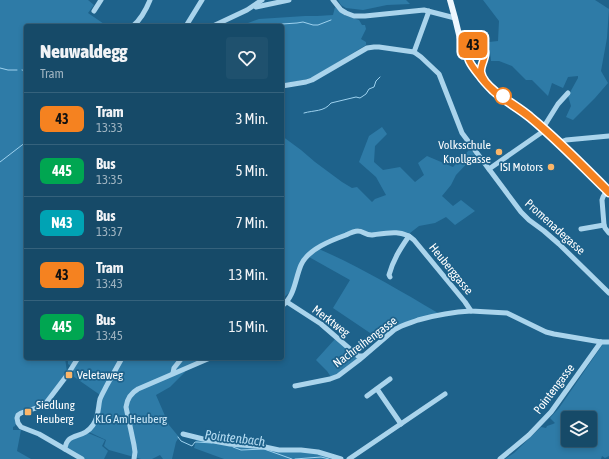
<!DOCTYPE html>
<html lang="de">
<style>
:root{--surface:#164a68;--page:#1f516e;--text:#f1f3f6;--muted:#9eb3c0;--line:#35627c}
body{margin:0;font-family:"Asap Condensed",sans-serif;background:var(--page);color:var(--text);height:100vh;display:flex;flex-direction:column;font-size:15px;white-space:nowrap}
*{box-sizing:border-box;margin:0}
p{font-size:13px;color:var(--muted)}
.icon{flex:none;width:22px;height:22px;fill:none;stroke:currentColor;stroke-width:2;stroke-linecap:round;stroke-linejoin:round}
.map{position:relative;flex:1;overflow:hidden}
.drawer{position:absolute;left:24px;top:24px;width:260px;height:336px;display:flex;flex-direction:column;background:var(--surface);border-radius:4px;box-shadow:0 2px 6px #0003,0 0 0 1px var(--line)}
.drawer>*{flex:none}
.badge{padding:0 8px;border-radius:6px;font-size:14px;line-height:26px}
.tools{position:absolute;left:561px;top:411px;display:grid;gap:8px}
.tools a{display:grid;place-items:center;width:36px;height:36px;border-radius:4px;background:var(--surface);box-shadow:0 2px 6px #0003,0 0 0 1px var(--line);font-size:20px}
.map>.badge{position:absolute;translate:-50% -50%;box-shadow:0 0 0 2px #fff}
.round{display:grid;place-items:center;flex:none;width:42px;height:42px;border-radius:4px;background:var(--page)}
.summary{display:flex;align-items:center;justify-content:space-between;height:68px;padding:0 16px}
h1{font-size:19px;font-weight:800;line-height:30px}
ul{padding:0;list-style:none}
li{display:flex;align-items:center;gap:12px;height:52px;padding:0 16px;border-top:1px solid var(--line)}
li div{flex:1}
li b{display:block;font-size:15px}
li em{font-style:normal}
li .badge{min-width:44px;font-weight:700;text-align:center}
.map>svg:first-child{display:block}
.green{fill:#2e7ba7;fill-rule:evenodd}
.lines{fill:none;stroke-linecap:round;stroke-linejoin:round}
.stream{stroke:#9dd1ee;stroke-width:1}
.minor{stroke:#aad4ec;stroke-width:5}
.major{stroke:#eff8ff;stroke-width:6}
.tram{stroke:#fff;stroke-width:1}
.line-casing{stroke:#fff;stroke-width:9}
.line{stroke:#f58220;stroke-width:6}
.stop-dot{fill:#fff;stroke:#f58220;stroke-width:2}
.poi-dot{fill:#fbb669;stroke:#1e628b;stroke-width:1.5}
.labels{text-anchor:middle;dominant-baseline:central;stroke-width:3.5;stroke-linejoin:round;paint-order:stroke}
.poi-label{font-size:12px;fill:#fff;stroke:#1e628b;text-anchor:end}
.street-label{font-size:12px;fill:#fff;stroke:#1e628b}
.park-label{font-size:12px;fill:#cfeaf9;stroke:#1e628b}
.water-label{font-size:13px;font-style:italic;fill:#b6ddf3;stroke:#1e628b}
</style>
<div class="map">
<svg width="609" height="459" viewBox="0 0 609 459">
<rect width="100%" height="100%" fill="#1e628b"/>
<!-- green -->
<g class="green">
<polygon points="0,0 88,0 94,5 88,13 107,26 26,26 26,358 65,358 67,372 45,402 20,411 15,426 13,427 13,430 21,430 17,451 31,459 0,459"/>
<polygon points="338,0 406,0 410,4 387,5 363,10 346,8 341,5"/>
<polygon points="483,0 595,0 609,9 607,38 601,71 608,83 595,98 573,120 566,117 571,106 568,96 578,78 578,76 568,77 563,88 552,83 548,96 532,80 526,80 512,66 499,61 491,61 489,42 498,41 499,21"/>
<path d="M335 7 344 15 359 20 362 25H365L366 29 361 39 366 42V45L315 76C305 81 293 81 282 84V26H240L259 19 305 16H317L333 15Z"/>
<polygon points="382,127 387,134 375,146 374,162 383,170 400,167 415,182 424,175 418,163 427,156 453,167 470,149 475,155 456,175 451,185 442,196 453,206 461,200 475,211 455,225 446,217 435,223 419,226 410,233 395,231 373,233 365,231 359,228 336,237 308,254 290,292 282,299 282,136 301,150 315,162 342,182 352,188 357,187 372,202 375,199 386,195 376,177 359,162 369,136"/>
<path d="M319 249C360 267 399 290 438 313L397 326 379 339 333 308 350 280 309 257Z"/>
<polygon points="335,339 358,358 340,372 331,377 327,371 316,360"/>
<path d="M603 344H609V456L605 458 602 456 601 459H505L514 453 541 427 546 428 547 426 553 424 555 423 550 418 559 408ZM568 418H590V440H568Z"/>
<polygon points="68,358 207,358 184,368 185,372 170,387 156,395 169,425 179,437 176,442 172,459 163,459 160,455 152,459 141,459 109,450 104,446 106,440 89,432 103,397 70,374 74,368 68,364"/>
<polygon points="88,433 105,440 102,446 108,451 104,459 84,459 68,450 67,442"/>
<polygon points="197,438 300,451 321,455 333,459 224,459 194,448"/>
</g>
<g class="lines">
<!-- stream -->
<g class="stream">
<polyline points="267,26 267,25 297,23 303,22 313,25 318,25 331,20"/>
<polyline points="0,68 8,70 17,70"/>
<polyline points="22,70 26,71"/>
<path d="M304 113C314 110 324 112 331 103L356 97 360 98 366 94 369 89 374 87 376 81 380 77"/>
<polyline points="0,162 26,142"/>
<polyline points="178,437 181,441 192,446 195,442 197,442 212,443"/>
<polyline points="233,447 241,450 264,449 292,459"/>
<polyline points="295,459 321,457 329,459"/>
</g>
<!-- minor -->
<g class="minor">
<polyline points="333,0 341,10 346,13 354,16 365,16 424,10 455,18"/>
<polyline points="256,7 289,0"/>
<polyline points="94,11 101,0"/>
<path d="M133 26C141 19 146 10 150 0"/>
<polyline points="186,26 202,0"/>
<polyline points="213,26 247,10 262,0"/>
<polyline points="414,52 429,11"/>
<polyline points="282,86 306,82 312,80 367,48 374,47 379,47 414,52 421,57 439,74 462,133 515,204 521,212 529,220 544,231 559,244 609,293"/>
<polyline points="543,128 558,104 568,93"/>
<polyline points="558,143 566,140 609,136"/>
<polyline points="489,169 545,130"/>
<polyline points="607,190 603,197 602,200 604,225 605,228 609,233"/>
<polyline points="581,229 604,225"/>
<path d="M390 277 389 275C393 260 400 249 409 236"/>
<polyline points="287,302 321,324 358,356 363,356"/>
<path d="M282 306C295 296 295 279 301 265 308 249 332 240 346 235 350 233 354 231 358 231 363 231 365 235 372 235 386 233 403 229 414 240L465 302 471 311 507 313 546 332 554 334 601 342H609"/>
<polyline points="78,358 68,374 46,403 39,407 21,413 18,415 17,418 18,423 21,427 39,434 82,459"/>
<polyline points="173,373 174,368 182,358"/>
<path d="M295 386 330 379 338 376 359 360 394 330C401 325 410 323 418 320 436 315 452 312 471 311"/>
<polyline points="377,389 401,424"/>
<polyline points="367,396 390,379"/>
<polyline points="183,434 203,439 230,444 265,447 279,450 301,450 318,452 341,459"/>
<path d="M65 449C67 431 83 440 93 425 99 417 98 407 100 399 102 394 105 389 107 385 112 376 117 367 122 358"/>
<path d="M134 459 135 452 134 445 126 407C127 399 131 393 138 389L210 358"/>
<polyline points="349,459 445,394"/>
<polyline points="500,459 529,435 551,412 601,342"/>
</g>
<!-- major -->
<polyline class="major" points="450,0 455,18 461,43 471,62 488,85 495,92 531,117 581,164 609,192"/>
<!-- tram -->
<path class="tram" d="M609 191C584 166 559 141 532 118 521 108 507 101 495 91 490 87 482 79 481 72 480 64 490 53 482 47 480 45 478 44 476 44 474 44 472 45 471 47 461 54 474 69 479 75 483 81 488 86 493 91 505 101 518 108 530 118 558 141 583 168 609 193"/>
</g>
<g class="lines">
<defs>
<path id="line" d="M609 191C584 166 559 140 532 118 521 108 507 101 495 91 490 87 482 79 481 72 480 64 490 53 482 47 480 45 478 44 476 44 474 44 472 45 471 46 461 54 474 69 479 75 483 81 488 86 493 91 504 101 518 108 530 118 558 141 583 168 609 193"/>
</defs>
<!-- line casing -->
<use href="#line" class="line-casing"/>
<!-- line -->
<use href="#line" class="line"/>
</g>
<!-- markers -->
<circle class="stop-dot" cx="503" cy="96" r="8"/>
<g class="poi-dot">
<circle cx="499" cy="152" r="4"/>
<circle cx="551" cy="167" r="4"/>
<rect x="65" y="371" width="8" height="8" rx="2"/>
<rect x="24" y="408" width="8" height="8" rx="2"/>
</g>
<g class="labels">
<!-- poi labels -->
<g class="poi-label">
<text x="491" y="145">Volksschule<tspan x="491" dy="14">Knollgasse</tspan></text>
<text x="543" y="167">ISI Motors</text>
<text x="77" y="375" text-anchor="start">Veletaweg</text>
<text x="36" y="405" text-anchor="start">Siedlung<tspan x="36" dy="14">Heuberg</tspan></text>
</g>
<!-- street labels -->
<g class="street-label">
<text transform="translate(555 227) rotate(42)">Promenadegasse</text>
<text transform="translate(451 269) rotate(51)">Heuberggasse</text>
<text transform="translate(331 321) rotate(37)">Merktweg</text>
<text transform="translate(365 342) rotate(-37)">Nachreihengasse</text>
<text transform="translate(554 389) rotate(-53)">Pointengasse</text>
</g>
<!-- park labels -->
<g class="park-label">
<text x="131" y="419">KLG Am Heuberg</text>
</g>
<!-- water labels -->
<g class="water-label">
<text transform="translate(235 438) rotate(7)">Pointenbach</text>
</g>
</g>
</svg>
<div class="tools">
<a><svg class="icon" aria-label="layers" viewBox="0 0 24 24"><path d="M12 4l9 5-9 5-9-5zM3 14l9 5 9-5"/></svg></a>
</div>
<b class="badge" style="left:473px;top:45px;background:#f58220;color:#111">43</b>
<section class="drawer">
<div class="summary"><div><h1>Neuwaldegg</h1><p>Tram</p></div><a class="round"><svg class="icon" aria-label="heart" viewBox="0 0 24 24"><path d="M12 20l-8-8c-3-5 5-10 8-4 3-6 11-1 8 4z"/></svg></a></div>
<ul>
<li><span class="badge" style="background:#f58220;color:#111">43</span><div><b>Tram</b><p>13:33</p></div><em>3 Min.</em></li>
<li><span class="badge" style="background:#00a651;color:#fff">445</span><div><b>Bus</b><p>13:35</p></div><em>5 Min.</em></li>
<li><span class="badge" style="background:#00a3b4;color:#fff">N43</span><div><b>Bus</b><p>13:37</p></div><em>7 Min.</em></li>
<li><span class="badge" style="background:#f58220;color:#111">43</span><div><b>Tram</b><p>13:43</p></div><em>13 Min.</em></li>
<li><span class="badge" style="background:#00a651;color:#fff">445</span><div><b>Bus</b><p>13:45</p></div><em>15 Min.</em></li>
</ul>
</section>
</div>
